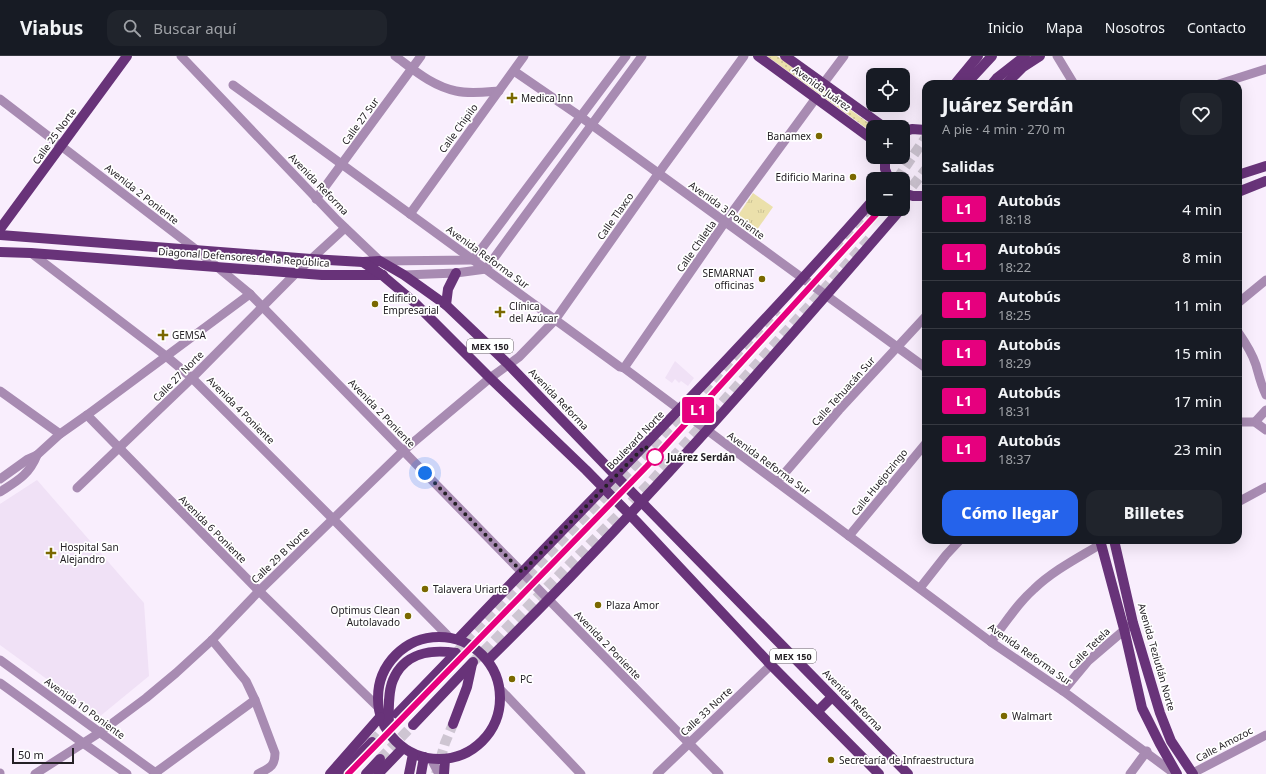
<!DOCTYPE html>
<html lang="es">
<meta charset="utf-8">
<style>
:root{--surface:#171b24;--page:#20242c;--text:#f1f3f6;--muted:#9ea1a6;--line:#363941;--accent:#2563eb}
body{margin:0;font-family:"Noto Sans",sans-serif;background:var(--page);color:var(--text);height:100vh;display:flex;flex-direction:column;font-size:15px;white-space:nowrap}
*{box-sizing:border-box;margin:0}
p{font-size:13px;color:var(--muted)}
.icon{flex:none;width:22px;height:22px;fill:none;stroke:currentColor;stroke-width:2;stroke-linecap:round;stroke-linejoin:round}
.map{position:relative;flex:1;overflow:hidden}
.side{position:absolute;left:922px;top:24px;width:320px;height:464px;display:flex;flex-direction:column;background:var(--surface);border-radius:12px;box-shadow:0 4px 16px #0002}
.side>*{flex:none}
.badge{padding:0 8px;border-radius:3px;font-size:14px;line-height:26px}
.fabs{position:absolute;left:866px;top:12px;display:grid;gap:8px}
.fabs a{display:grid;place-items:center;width:44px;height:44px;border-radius:8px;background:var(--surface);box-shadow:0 4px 16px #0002;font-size:20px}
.scale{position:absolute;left:12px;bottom:10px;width:62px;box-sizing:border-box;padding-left:4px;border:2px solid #242025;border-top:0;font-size:11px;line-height:14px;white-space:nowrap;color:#242025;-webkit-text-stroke:3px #fff;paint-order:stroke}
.you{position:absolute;width:20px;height:20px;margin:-10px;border:3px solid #fff;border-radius:50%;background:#1a73e8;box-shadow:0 0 0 6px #1a73e833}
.map>.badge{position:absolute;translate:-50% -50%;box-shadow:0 0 0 2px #fff}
h2{padding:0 20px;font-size:15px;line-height:36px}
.round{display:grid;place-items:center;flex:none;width:42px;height:42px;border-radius:12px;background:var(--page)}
.summary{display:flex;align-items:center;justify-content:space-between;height:68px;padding:0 20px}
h1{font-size:19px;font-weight:800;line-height:30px}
.action{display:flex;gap:8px;margin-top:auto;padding:8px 20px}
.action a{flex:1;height:46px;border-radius:12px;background:var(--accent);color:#fff;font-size:16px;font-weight:800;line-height:46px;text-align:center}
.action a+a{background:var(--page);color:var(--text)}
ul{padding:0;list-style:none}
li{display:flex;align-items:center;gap:12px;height:48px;padding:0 20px;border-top:1px solid var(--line)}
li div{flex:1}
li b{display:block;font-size:15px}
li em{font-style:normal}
li .badge{min-width:44px;font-weight:700;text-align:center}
header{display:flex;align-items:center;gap:24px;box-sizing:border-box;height:56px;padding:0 20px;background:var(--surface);border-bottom:1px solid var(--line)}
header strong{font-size:19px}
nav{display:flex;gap:22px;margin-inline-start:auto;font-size:14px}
.search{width:280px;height:36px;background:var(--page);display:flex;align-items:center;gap:10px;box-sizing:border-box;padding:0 14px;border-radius:12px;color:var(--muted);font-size:15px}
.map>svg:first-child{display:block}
.built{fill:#f0e1f6}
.grass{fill:url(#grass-tufts)}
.garden{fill:url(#garden-dots)}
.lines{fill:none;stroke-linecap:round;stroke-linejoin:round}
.major-tunnel{stroke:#cec5d2;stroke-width:10;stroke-dasharray:10 5;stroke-linecap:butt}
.minor{stroke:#a88bb2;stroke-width:9}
.major{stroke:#683379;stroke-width:10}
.line-casing{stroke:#fff;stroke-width:9}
.line{stroke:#e6007e;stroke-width:6}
.walk{stroke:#242025;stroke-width:4;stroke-dasharray:0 7.2}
.poi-dot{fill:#7a6800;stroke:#fff;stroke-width:1.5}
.stop-dot{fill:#fff;stroke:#e6007e;stroke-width:2}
.labels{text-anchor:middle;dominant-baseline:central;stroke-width:3.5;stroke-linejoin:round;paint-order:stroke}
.shield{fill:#fff;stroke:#666366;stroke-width:1}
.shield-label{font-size:9px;font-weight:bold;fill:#242025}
.street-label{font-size:10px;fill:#242025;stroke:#fff}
.poi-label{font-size:10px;fill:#242025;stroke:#fff;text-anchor:start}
.stop-label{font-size:10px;font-weight:bold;fill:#242025;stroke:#fff;text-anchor:start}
</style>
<header>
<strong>Viabus</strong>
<div class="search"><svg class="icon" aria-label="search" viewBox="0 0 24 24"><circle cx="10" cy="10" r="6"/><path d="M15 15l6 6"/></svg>Buscar aquí</div>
<nav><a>Inicio</a><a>Mapa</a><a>Nosotros</a><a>Contacto</a></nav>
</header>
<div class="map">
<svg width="1266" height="718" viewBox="0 0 1266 718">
<defs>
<pattern id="grass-tufts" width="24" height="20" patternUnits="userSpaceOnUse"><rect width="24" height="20" fill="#ebe0ab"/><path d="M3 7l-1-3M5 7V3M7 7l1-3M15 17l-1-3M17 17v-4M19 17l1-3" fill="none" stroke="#c9c093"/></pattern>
<pattern id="garden-dots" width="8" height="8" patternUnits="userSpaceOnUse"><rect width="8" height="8" fill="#ebe0ab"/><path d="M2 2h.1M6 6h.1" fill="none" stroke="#c9c093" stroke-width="1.8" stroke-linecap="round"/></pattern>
</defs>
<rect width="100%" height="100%" fill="#f9eefd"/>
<!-- built -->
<g class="built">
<polygon points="675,305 694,322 688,330 681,325 679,327 675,323 672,327 665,322"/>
<polygon points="37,424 144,547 149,620 99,661 0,589 0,448"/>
</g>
<!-- grass -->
<polygon class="grass" points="753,137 773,151 754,178 735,164"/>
<!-- garden -->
<polygon class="garden" points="767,0 777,0 874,71 873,77"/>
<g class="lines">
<!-- major-tunnel -->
<g class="major-tunnel">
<polyline points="897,123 926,81"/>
<polyline points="903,142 926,113"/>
<polyline points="835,193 873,152"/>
<polyline points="456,597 685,358 779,255"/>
<polyline points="473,606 648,429 871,181"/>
<polyline points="372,686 393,663"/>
<polyline points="380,703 413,669"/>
<polyline points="436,718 445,687 453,668"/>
</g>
<!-- minor -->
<g class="minor">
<polyline points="181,0 337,164 380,205 473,204 626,0"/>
<path d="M395 0C414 14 432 30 456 35 470 38 485 36 499 35"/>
<polyline points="1057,0 1074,28"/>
<polyline points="514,15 581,61 926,312"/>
<polyline points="823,28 844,0"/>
<polyline points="1219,28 1266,13"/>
<polyline points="233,29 620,311 624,312 991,586 1063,635 1175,718"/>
<polyline points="0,43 198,195 250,238 719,718"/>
<polyline points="316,143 421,0"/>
<polyline points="410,158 524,0"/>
<polyline points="31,197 166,300 192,322 333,463 449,581"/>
<polyline points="486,213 642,0"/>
<polyline points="404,219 456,217 486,213"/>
<polyline points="1238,247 1266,224"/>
<path d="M1238 276C1245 286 1252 297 1256 309 1259 320 1261 329 1266 339"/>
<polyline points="624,312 725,166 816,42"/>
<polyline points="0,335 60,378"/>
<polyline points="87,359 259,535 377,650"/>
<polyline points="1238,366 1255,366 1266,374"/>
<polyline points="1255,366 1266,354"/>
<polyline points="0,423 28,403 37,399 60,378 87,359 250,238"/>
<polyline points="777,426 839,354 926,260"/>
<polyline points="77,432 192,322 296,217 345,172"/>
<path d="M0 436C17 425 29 419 37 399"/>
<polyline points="1238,446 1266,431"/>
<polyline points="849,480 926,387"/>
<polyline points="920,532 946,499 960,484"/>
<path d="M212 584 246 625 255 644 275 697C275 711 269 712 258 718"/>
<path d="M991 586C1005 567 1017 548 1034 533 1054 514 1078 502 1101 488"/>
<polyline points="0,604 157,718"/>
<polyline points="0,627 83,687 127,718"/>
<polyline points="500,633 581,718"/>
<polyline points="1063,635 1088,605 1129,570"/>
<polyline points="431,703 439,718"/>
<polyline points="0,717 0,718"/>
<polyline points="155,717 255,644"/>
<polyline points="1193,717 1266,679"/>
<polyline points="35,718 99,677 146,642 176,617 212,584 259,535 403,395 490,322 519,301 555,264 658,118 744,0"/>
<polyline points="657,718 771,609"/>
<polyline points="1130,718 1147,695"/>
</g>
<!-- major -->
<g class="major">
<polyline points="758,0 873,84"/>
<polyline points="785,0 884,71"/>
<polyline points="955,28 978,0"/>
<polyline points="966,28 992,0"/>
<polyline points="992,28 997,22 1025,0"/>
<polyline points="1006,28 1023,11 1040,0"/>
<polyline points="903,76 912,73 926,74"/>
<polyline points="885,101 885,113 889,123"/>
<polyline points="1238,119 1266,110"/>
<polyline points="1238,136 1266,125"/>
<polyline points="903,137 913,140 926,140"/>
<polyline points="0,173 127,0"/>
<polyline points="0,179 311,203 363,206 380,205 404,219 446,249 509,309 616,420 908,718"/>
<polyline points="0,196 31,197 322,219 383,219"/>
<polyline points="363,206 382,219 414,246 490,322 586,414 636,465 771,609 879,718"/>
<polyline points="446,249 448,233 456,217"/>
<polyline points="1100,484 1124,573 1142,652 1160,688 1177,718"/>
<polyline points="1114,484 1133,567 1160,657 1171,685 1193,718"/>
<circle cx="439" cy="642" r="61"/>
<path d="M458 583C597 437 740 295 873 144"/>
<path d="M488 604C634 461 768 307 901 153"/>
<polyline points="818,655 832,641"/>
<polyline points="397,658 456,597"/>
<polyline points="453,668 467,631 472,608"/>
<polyline points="413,669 473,606"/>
<path d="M389 676C389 661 387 638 393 624 404 597 431 593 456 597"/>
<polyline points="330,718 380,661"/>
<polyline points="341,718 372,686"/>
<polyline points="366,718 380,703"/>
<polyline points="378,718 403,692"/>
<polyline points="409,718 413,698"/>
<polyline points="421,718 424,701"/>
<polyline points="444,718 445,703"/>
</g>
</g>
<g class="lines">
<defs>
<polyline id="line" points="348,718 647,410 881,153"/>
</defs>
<!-- line casing -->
<use href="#line" class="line-casing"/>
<!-- line -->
<use href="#line" class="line"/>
<!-- walk -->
<polyline class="walk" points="425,417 522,516 645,390 655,401"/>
</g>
<!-- markers -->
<g class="poi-dot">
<path d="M510 36h4v4h4v4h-4v4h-4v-4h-4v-4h4z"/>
<circle cx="819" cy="80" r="4"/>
<circle cx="853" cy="121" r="4"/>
<circle cx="762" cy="223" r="4"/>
<circle cx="375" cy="248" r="4"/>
<path d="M498 250h4v4h4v4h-4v4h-4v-4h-4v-4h4z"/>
<path d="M161 273h4v4h4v4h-4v4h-4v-4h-4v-4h4z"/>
<path d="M49 491h4v4h4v4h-4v4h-4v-4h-4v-4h4z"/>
<circle cx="425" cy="533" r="4"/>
<circle cx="598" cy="549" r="4"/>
<circle cx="408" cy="560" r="4"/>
<circle cx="512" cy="623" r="4"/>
<circle cx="1004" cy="660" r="4"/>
<circle cx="831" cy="704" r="4"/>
</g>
<circle class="stop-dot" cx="655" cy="401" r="8"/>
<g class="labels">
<!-- shield labels -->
<g class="shield">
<rect x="467" y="283" width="46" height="14" rx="3"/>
<rect x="770" y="593" width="46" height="14" rx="3"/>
</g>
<g class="shield-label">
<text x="490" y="290">MEX 150</text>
<text x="793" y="600">MEX 150</text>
</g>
<!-- street labels -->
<g class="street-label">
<text transform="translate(822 32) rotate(36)">Avenida Juárez</text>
<text transform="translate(360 65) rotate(-54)">Calle 27 Sur</text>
<text transform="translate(458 72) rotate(-54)">Calle Chipilo</text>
<text transform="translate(54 80) rotate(-54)">Calle 25 Norte</text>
<text transform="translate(319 128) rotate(46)">Avenida Reforma</text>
<text transform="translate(142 138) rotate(38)">Avenida 2 Poniente</text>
<text transform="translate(727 154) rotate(36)">Avenida 3 Poniente</text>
<text transform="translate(615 160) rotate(-55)">Calle Tlaxco</text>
<text transform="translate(696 190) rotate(-55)">Calle Chiletla</text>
<text transform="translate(244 201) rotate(4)">Diagonal Defensores de la República</text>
<text transform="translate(488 201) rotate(36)">Avenida Reforma Sur</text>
<text transform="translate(178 320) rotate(-45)">Calle 27 Norte</text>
<text transform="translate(843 335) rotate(-48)">Calle Tehuacán Sur</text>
<text transform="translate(559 343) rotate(46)">Avenida Reforma</text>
<text transform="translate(241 354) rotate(45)">Avenida 4 Poniente</text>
<text transform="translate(382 357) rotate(46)">Avenida 2 Poniente</text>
<text transform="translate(635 384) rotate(-46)">Boulevard Norte</text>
<text transform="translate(769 407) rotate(36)">Avenida Reforma Sur</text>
<text transform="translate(879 426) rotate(-51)">Calle Huejotzingo</text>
<text transform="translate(213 473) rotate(45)">Avenida 6 Poniente</text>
<text transform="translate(280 499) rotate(-44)">Calle 29 B Norte</text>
<text transform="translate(608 589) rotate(46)">Avenida 2 Poniente</text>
<text transform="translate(1089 592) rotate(-45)">Calle Tetela</text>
<text transform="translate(1030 598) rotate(35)">Avenida Reforma Sur</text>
<text transform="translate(1157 601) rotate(74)">Avenida Teziutlán Norte</text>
<text transform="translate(853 644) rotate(46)">Avenida Reforma</text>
<text transform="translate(85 652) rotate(36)">Avenida 10 Poniente</text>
<text transform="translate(706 655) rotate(-43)">Calle 33 Norte</text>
<text transform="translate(1224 688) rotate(-28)">Calle Amozoc</text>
</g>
<!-- poi labels -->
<g class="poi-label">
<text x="521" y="42">Medica Inn</text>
<text x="811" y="80" text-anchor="end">Banamex</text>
<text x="845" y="121" text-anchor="end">Edificio Marina</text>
<text x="754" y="217" text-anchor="end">SEMARNAT<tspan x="754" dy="12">officinas</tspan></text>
<text x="383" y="242">Edificio<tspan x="383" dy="12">Empresarial</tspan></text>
<text x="509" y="250">Clínica<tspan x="509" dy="12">del Azúcar</tspan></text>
<text x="172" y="279">GEMSA</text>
<text x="60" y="491">Hospital San<tspan x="60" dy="12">Alejandro</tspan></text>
<text x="433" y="533">Talavera Uriarte</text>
<text x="606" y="549">Plaza Amor</text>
<text x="400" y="554" text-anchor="end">Optimus Clean<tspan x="400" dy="12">Autolavado</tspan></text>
<text x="520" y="623">PC</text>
<text x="1012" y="660">Walmart</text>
<text x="839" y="704">Secretaría de Infraestructura</text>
</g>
<!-- stop labels -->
<g class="stop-label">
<text x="667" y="401">Juárez Serdán</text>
</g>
</g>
</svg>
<div class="fabs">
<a><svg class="icon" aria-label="locate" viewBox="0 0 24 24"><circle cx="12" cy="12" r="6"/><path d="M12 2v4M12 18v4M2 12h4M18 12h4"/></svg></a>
<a>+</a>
<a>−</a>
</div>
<div class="scale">50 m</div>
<div class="you" style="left:425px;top:417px"></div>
<b class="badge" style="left:698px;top:354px;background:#e6007e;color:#fff">L1</b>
<section class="side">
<div class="summary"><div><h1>Juárez Serdán</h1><p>A pie · 4 min · 270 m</p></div><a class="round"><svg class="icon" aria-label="heart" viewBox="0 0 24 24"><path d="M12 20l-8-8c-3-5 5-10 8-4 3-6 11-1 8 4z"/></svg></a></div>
<h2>Salidas</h2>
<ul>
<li><span class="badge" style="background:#e6007e;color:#fff">L1</span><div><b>Autobús</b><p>18:18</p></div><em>4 min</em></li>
<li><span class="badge" style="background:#e6007e;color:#fff">L1</span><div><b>Autobús</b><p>18:22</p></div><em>8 min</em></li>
<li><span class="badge" style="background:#e6007e;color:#fff">L1</span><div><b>Autobús</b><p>18:25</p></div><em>11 min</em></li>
<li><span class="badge" style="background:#e6007e;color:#fff">L1</span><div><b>Autobús</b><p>18:29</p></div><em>15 min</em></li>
<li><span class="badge" style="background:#e6007e;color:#fff">L1</span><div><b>Autobús</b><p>18:31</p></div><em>17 min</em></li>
<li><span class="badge" style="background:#e6007e;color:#fff">L1</span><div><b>Autobús</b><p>18:37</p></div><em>23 min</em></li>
</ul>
<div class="action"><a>Cómo llegar</a><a>Billetes</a></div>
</section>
</div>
